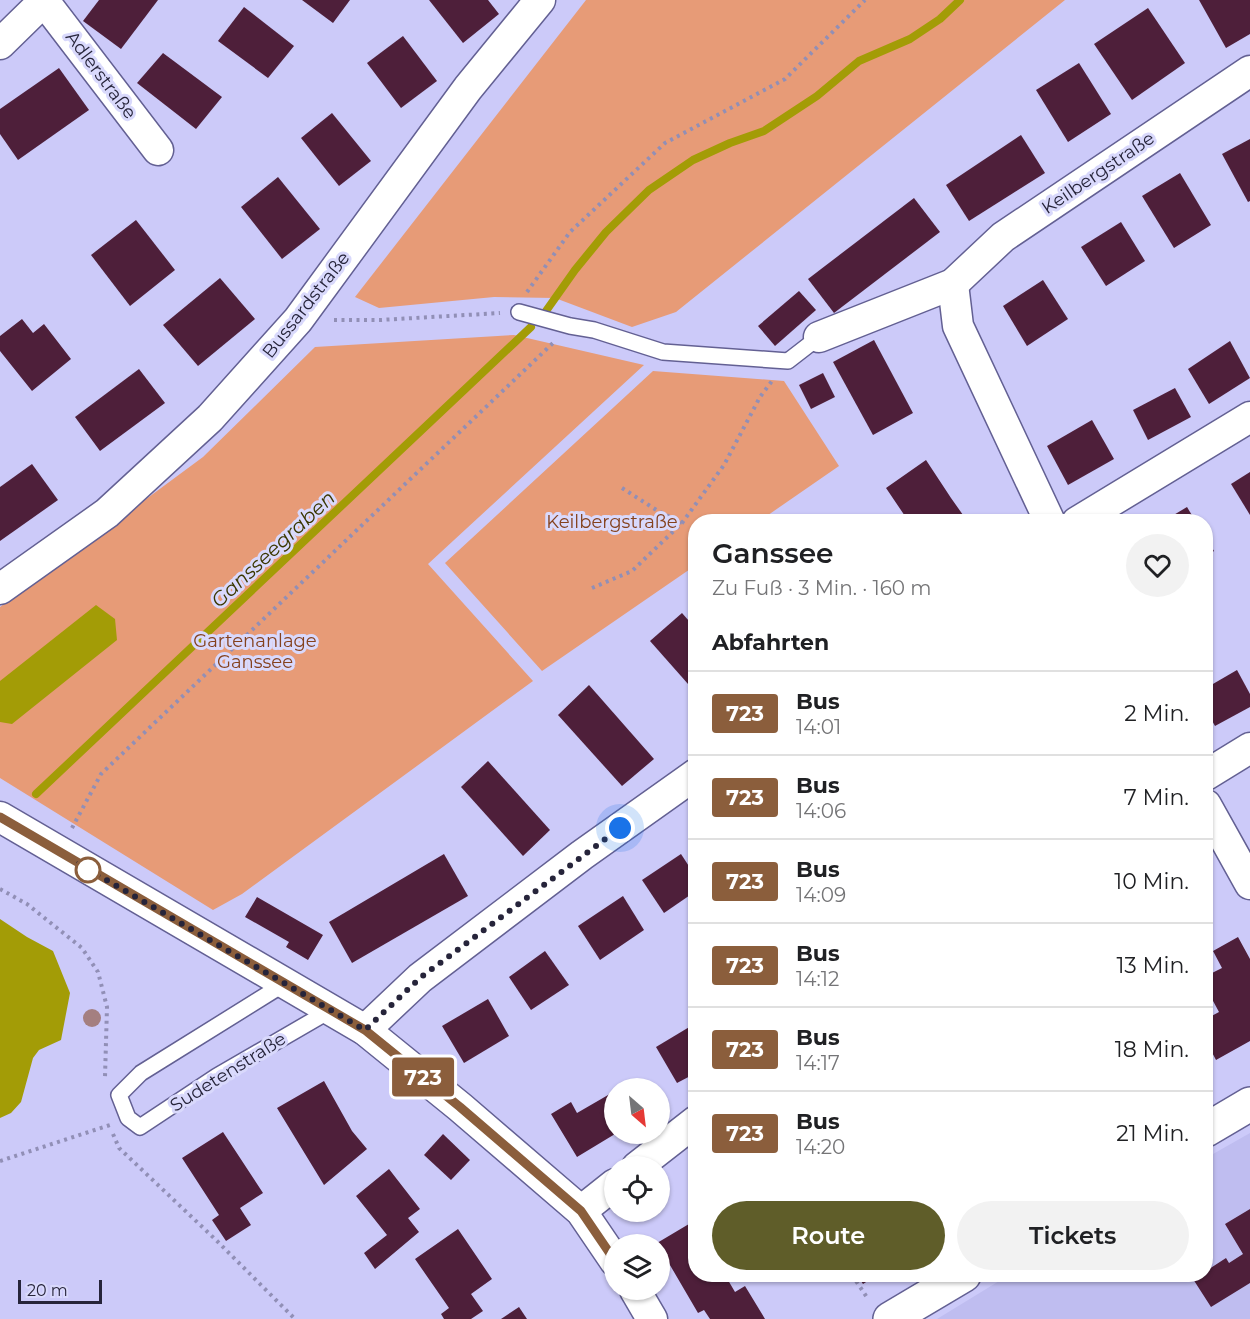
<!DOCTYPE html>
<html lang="de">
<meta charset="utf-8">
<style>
:root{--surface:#fff;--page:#f2f2f2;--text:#202124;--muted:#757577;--line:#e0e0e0;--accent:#5f5d29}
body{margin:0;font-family:Montserrat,sans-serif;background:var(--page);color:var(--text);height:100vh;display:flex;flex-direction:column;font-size:22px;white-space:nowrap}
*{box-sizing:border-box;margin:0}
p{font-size:20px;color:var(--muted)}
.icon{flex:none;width:33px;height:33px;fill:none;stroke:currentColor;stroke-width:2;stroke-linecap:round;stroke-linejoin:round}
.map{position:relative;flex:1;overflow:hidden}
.details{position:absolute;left:688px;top:514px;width:525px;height:768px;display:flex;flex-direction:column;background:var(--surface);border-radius:24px;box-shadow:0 2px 4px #0004}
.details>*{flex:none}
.badge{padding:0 12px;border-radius:4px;font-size:21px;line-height:39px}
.needle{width:39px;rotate:152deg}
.tools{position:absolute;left:604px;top:1078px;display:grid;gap:12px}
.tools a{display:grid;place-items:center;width:66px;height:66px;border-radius:50%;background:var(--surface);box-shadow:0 2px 4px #0004;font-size:30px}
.scale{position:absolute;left:18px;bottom:15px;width:84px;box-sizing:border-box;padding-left:6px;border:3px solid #26243a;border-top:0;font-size:16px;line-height:21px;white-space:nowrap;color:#26243a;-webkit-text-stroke:4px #d9d9fc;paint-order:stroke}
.you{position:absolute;width:30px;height:30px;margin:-15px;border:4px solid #fff;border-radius:50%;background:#1a73e8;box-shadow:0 0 0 9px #1a73e833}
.map>.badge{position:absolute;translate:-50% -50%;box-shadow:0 0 0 3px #fff}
h2{padding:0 24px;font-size:22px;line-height:54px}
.round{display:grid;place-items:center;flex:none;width:63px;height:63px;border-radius:32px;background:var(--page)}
.headline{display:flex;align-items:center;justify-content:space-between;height:102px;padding:0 24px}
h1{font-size:28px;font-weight:600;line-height:45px}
.primary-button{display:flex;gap:12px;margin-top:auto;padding:12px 24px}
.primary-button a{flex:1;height:69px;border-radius:36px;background:var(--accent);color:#fff;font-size:24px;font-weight:600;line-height:69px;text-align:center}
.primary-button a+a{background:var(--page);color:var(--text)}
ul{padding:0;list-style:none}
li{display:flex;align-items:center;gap:18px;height:84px;padding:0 24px;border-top:2px solid var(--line)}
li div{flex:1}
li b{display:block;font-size:22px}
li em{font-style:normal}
li .badge{min-width:66px;font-weight:700;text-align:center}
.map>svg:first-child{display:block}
.built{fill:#bfbdf0}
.green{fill:#e79b77}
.water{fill:#a39c06}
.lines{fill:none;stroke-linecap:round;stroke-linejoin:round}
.stream{stroke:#a39c06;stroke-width:8}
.building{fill:#4e1f3a}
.service-casing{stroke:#636093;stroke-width:18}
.minor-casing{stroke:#636093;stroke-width:33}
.tertiary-casing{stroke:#636093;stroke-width:36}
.path{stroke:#918fb6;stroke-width:4;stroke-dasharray:3 4.5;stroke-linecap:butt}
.service{stroke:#fff;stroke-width:15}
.minor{stroke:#fff;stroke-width:30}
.tertiary{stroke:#fff;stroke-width:33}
.tree{fill:#a47f80}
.line-casing{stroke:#fff;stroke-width:14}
.line{stroke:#8b5e3c;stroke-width:9}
.walk{stroke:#26243a;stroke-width:6;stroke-dasharray:0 10.8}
.stop-dot{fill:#fff;stroke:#8b5e3c;stroke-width:3}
.labels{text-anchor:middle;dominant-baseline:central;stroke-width:6;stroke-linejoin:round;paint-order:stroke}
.street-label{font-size:18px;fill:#26243a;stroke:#d9d9fc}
.park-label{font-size:18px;fill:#84411d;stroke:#d9d9fc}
.water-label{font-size:20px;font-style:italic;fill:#3a3701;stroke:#d9d9fc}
</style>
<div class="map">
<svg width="1250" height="1319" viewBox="0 0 1250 1319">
<rect width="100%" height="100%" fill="#cccaf9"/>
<!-- built -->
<polygon class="built" points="1250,1133 1250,1319 937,1319 1009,1275 1206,1275 1206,1158"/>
<!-- green -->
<g class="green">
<polygon points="586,0 1065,0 676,312 632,327 555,298 494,297 379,308 355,297"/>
<polygon points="514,335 644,365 428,564 533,681 242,894 213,910 0,778 0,607 203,457 315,347"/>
<polygon points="653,371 784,381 839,466 758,522 696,522 696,565 542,671 445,563"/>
</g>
<!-- water -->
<g class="water">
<polygon points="96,605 115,619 117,640 12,724 0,722 0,681"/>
<polygon points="0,919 27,937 53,951 70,993 61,1040 39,1050 33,1058 21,1102 11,1113 0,1118"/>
</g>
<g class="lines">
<!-- stream -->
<g class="stream">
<polyline points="546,311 575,270 606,232 649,190 693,160 730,143 764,131 817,96 859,61 910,39 940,19 960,0"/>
<polyline points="36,794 531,327"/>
</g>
</g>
<!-- building -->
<g class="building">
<polygon points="99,0 158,0 121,49 83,21"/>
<polygon points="302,0 350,0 333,23"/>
<polygon points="429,0 488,0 499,14 463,43"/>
<polygon points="1199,0 1250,0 1250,34 1226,48"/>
<polygon points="244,7 294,46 268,78 218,41"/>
<polygon points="1148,8 1185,63 1132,100 1094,44"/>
<polygon points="403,36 437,81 401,108 367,63"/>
<polygon points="163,53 222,97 196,129 137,83"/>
<polygon points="1079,63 1111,114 1068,142 1036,90"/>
<polygon points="59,68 89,110 18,160 0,134 0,109"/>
<polygon points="332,113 371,161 339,186 301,138"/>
<polygon points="1021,135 1045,173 969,221 946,185"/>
<polygon points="1250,139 1250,201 1248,202 1222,154"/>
<polygon points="1180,173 1211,225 1174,248 1142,196"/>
<polygon points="278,177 320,229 282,259 241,207"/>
<polygon points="914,198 940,232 834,313 808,279"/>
<polygon points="136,220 175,270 130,306 91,255"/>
<polygon points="1121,222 1145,261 1106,286 1081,247"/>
<polygon points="220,278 255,319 198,366 163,325"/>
<polygon points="1043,280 1068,319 1027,346 1003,306"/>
<polygon points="799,291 816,310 775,346 758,326"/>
<polygon points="22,319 33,333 44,324 71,359 32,391 0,351 0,336"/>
<polygon points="874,340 913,413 873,435 833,362"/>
<polygon points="1230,341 1250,378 1209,404 1188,369"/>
<polygon points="139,369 165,403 100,451 75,417"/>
<polygon points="823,373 835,397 811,409 799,385"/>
<polygon points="1175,388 1191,417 1148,440 1133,410"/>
<polygon points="1092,420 1114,459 1068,485 1047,446"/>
<polygon points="926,460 951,498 968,522 909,522 886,488"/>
<polygon points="32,464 58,500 0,541 0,487"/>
<polygon points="1250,472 1250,515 1231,484"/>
<polygon points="1187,507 1196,522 1162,522"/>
<polygon points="1206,538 1214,551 1206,556"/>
<polygon points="682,613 696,629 696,693 650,641"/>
<polygon points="1237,670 1250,694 1250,707 1215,726 1206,710 1206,688"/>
<polygon points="589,685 654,759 622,786 558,715"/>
<polygon points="488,761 550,830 523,856 461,787"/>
<polygon points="444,854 468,896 352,963 329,922"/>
<polygon points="681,854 696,877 696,891 664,913 642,880"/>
<polygon points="623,896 644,930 600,960 578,926"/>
<polygon points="257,897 323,935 308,960 286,947 289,942 245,917"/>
<polygon points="1238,937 1250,959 1250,1041 1216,1060 1206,1041 1206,1019 1219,1012 1206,988 1206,976 1222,968 1213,951"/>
<polygon points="545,951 569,985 531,1010 509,977"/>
<polygon points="488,999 509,1036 464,1063 442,1026"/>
<polygon points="696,1023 696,1073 677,1083 656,1047"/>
<polygon points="324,1081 352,1131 367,1149 324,1185 277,1108"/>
<polygon points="628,1083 631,1089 618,1089"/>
<polygon points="615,1091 615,1134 577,1157 551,1114 571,1102 577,1113"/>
<polygon points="223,1132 263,1193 240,1208 251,1225 226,1241 212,1220 219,1215 182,1158"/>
<polygon points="443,1134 470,1160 451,1180 424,1155"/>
<polygon points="389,1169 420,1209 408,1218 419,1232 375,1269 364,1253 387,1235 356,1196"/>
<polygon points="1250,1209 1250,1283 1211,1307 1193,1279 1199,1275 1206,1275 1206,1271 1226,1258 1229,1263 1243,1254 1225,1224"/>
<polygon points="694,1221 696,1224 696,1275 725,1275 735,1292 745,1286 765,1319 710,1319 704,1310 698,1313 660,1248 660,1245 657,1243"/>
<polygon points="458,1229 492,1279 471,1294 483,1311 471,1319 444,1319 441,1314 449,1308 415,1259"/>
<polygon points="857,1275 877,1275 863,1284"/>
<polygon points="519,1307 527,1319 501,1319"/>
</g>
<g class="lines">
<defs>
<g id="service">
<polyline points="519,312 570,326 594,330 663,352 788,361 819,337"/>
<polyline points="284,984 141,1073 119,1095 128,1118 140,1127 217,1076 331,1010"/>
</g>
<g id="minor">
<polyline points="44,1 158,150"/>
<polyline points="0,44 45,0"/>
<polyline points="953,284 958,326 1050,522"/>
<polyline points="819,337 953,284 1003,237 1250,71"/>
<polyline points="1077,522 1250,417"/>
<polyline points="0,589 107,513 210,418 298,320 468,88 540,0"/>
<polyline points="1206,775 1250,748"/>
<polyline points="1206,805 1250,884"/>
<polyline points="0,817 365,1030 460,1107 581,1211 615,1261"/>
<polyline points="365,1030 420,978 582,855 696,774"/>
<polyline points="637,1167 696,1121"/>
<polyline points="581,1211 615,1184"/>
<polyline points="635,1290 652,1319"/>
</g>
<g id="tertiary">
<polyline points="1206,1130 1250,1104"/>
<polyline points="890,1319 964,1275"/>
</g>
</defs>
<!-- service casing -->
<use href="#service" class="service-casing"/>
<!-- minor casing -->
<use href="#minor" class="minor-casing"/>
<!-- tertiary casing -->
<use href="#tertiary" class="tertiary-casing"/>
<!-- path -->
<g class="path">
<polyline points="527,292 570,232 665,143 785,79 865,0"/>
<polyline points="334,320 380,320 500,313"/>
<polyline points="622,488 658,511 682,523"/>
<polyline points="592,588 632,571 682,523 724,465 760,397 772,381"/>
<polyline points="72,828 101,774 553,343"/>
<polyline points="0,889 27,904 82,948 98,972 107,1007 105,1077"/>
<polyline points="113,1134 119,1148 216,1240 295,1319"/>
<polyline points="0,1161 110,1125"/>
<polyline points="852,1275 868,1299"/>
</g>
<!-- service -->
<use href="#service" class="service"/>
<!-- minor -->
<use href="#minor" class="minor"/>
<!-- tertiary -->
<use href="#tertiary" class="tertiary"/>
</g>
<!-- trees -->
<circle class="tree" cx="92" cy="1018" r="9"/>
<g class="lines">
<defs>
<polyline id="line" points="0,817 365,1030 460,1107 581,1211 615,1261"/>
</defs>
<!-- line casing -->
<use href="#line" class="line-casing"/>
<!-- line -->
<use href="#line" class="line"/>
<!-- walk -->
<polyline class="walk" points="88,870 79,864 365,1030 420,978 620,828"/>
</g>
<!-- markers -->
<circle class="stop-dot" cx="88" cy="870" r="12"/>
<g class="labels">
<!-- street labels -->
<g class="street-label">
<text transform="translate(101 75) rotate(53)">Adlerstraße</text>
<text transform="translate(1098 173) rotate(-34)">Keilbergstraße</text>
<text transform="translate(306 305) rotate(-52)">Bussardstraße</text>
<text transform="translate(228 1072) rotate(-32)">Sudetenstraße</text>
</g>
<!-- park labels -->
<g class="park-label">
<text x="612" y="522">Keilbergstraße</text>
<text x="255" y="641">Gartenanlage<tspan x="255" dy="21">Ganssee</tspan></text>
</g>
<!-- water labels -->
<g class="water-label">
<text transform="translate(273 549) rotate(-43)">Gansseegraben</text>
</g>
</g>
</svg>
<div class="tools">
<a><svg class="needle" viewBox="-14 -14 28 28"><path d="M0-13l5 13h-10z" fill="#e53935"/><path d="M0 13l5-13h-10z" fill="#757577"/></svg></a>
<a><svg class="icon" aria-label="locate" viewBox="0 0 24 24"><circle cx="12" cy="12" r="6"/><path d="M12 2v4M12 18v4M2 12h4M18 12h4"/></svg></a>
<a><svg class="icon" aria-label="layers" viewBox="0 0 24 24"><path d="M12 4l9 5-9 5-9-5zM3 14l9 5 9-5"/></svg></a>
</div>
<div class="scale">20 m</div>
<div class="you" style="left:620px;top:828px"></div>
<b class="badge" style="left:423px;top:1077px;background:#8b5e3c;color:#fff">723</b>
<section class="details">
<div class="headline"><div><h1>Ganssee</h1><p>Zu Fuß · 3 Min. · 160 m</p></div><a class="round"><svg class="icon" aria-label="heart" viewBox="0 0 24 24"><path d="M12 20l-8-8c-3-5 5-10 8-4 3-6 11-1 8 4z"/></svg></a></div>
<h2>Abfahrten</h2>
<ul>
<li><span class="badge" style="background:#8b5e3c;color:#fff">723</span><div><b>Bus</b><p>14:01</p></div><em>2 Min.</em></li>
<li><span class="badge" style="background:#8b5e3c;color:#fff">723</span><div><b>Bus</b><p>14:06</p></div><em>7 Min.</em></li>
<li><span class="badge" style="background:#8b5e3c;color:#fff">723</span><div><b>Bus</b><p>14:09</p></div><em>10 Min.</em></li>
<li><span class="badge" style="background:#8b5e3c;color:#fff">723</span><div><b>Bus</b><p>14:12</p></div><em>13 Min.</em></li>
<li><span class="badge" style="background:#8b5e3c;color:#fff">723</span><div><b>Bus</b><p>14:17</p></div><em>18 Min.</em></li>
<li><span class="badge" style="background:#8b5e3c;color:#fff">723</span><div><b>Bus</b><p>14:20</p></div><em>21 Min.</em></li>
</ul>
<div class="primary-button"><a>Route</a><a>Tickets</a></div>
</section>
</div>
